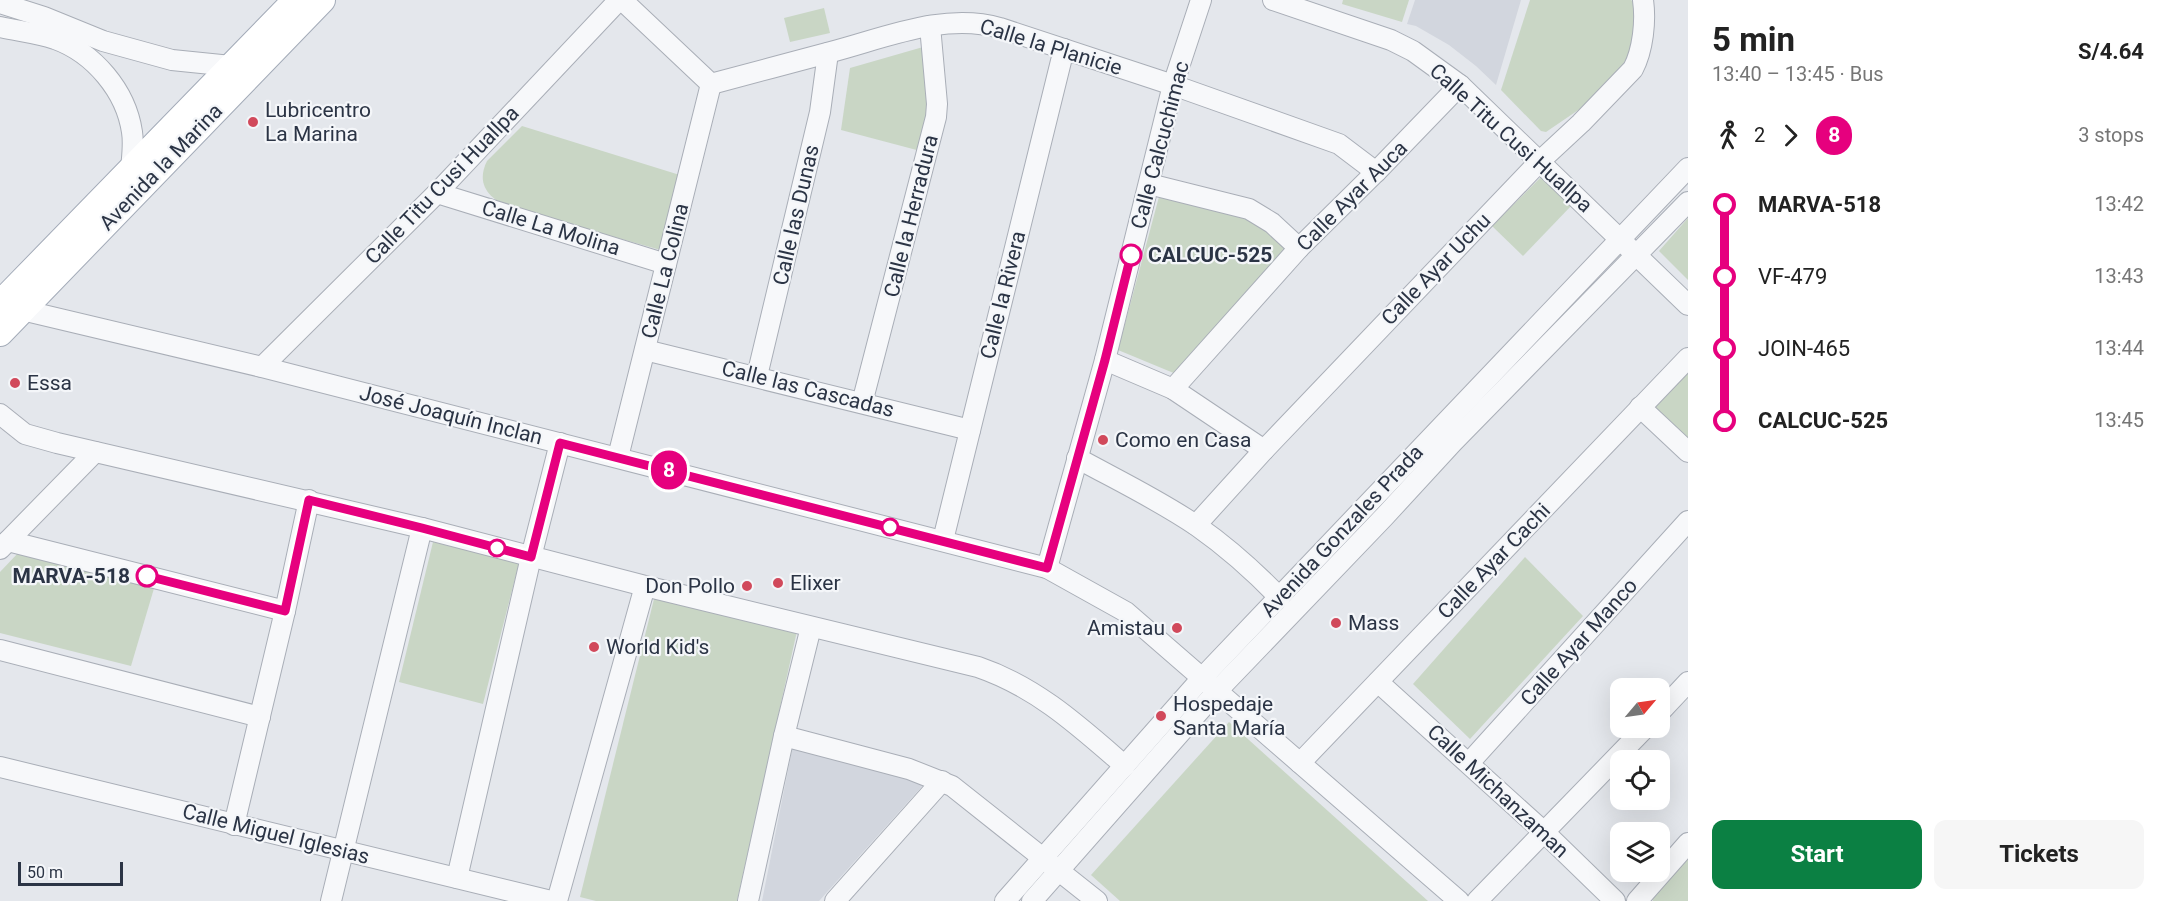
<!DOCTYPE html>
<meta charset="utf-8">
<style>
:root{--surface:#fff;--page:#f6f6f6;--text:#222;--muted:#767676;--accent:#0b8043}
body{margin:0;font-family:Roboto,sans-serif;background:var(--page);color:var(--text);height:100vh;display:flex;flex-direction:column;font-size:22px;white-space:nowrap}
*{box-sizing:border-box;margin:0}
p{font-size:20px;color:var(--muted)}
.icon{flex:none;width:33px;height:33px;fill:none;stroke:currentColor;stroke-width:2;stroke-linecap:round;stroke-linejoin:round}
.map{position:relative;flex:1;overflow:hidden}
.sheet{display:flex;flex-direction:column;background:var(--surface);width:480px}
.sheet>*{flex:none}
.badge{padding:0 12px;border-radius:20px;font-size:21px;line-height:39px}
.needle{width:39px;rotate:61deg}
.buttons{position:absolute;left:1610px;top:678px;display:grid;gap:12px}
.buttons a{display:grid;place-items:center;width:60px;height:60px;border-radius:12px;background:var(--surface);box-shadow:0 6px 24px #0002;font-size:30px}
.scale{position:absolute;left:18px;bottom:15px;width:105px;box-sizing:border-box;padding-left:6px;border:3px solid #2b3445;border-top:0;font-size:16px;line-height:21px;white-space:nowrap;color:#2b3445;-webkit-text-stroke:4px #f4f6f9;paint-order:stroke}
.map>.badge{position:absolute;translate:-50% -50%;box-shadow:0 0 0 3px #fff}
.legs{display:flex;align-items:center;gap:9px;height:66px;padding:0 24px;font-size:20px}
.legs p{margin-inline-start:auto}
.summary{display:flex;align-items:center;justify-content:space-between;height:102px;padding:0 24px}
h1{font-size:33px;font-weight:700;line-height:45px}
.button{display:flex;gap:12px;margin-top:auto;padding:12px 24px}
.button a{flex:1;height:69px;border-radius:12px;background:var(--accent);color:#fff;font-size:24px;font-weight:700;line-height:69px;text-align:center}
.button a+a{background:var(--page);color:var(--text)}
ul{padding:0 24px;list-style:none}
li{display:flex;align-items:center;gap:21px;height:72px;font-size:22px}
li i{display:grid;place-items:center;width:9px;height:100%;margin:0 8px;background:currentColor}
li i::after{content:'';width:15px;height:15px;margin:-8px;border:4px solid;border-radius:50%;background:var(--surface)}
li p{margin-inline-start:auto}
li:first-child i{background:linear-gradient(#0000 50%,currentColor 0)}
li:last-child i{background:linear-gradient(currentColor 50%,#0000 0)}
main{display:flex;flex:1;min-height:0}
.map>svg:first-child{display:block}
.built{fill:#d2d6de}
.green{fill:#c9d6c5}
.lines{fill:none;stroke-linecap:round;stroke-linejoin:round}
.minor-casing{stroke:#a9aeb7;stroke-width:22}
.major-casing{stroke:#a3abb8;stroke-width:28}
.minor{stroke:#f7f8fa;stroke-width:20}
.major{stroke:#fff;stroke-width:26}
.line-1-casing{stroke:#fff;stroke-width:14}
.line-1{stroke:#e6007e;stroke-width:9}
.poi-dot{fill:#d1495b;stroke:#f4f6f9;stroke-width:2}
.stop-1-dot{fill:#fff;stroke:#e6007e;stroke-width:3}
.labels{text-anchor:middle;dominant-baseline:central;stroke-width:4.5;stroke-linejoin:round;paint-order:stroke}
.street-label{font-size:21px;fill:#2b3445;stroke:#f4f6f9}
.poi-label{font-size:21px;fill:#2b3445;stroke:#f4f6f9;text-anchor:start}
.stop-label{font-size:21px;font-weight:bold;fill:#2b3445;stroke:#f4f6f9;text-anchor:start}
</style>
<main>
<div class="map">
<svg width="1688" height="901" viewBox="0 0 1688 901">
<rect width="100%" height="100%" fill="#e4e7ec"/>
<!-- built -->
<g class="built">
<polygon points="1415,0 1521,0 1496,85 1476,66 1449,45 1416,26 1407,24"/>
<polygon points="793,745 925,783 819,901 762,901"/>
</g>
<!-- green -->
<g class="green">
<polygon points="1343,0 1409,0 1402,22 1342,4"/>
<polygon points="1530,0 1631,0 1636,4 1638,20 1631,55 1593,100 1546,132 1541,131 1501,90"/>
<polygon points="824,8 830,33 790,42 784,18"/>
<polygon points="930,45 928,153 841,130 850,68"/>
<path d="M522 126 683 176 664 251 512 208C490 200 475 185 487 161Z"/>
<polygon points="1542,176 1572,205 1523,256 1492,226"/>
<polygon points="1160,193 1233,208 1268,226 1289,251 1176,374 1118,350"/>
<polygon points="1688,218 1688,280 1659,251"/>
<polygon points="1688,372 1688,439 1654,407"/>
<polygon points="433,542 519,563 483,704 399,682"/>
<polygon points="20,551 155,585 131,666 0,633 0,572"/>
<polygon points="1525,557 1583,616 1470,739 1413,684"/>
<polygon points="656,591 797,631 737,901 596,901 580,897"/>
<polygon points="1229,722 1428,901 1120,901 1091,875"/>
<polygon points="1688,859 1688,901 1653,901 1652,898"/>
</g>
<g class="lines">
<defs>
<g id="minor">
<polyline points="622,0 711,84"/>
<polyline points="1273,0 1391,40 1413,51 1460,85 1688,305"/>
<polyline points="0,3 44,17 103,41 172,60 231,66"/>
<path d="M0 27C18 31 37 33 55 39 94 53 126 91 132 132 134 144 132 157 131 169"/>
<path d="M711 84C751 73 791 63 831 52 885 38 944 12 1000 28L1173 85 1339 144 1376 172"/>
<polyline points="1149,184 1249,209 1272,223 1299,248"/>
<polyline points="437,193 666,264"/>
<polyline points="14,302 22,310 262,367 1047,568 1126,612 1459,901"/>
<polyline points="645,350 970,430"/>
<polyline points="1105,360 1173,389 1264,450"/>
<polyline points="262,367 437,193 619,0"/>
<polyline points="757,376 820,112 828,53"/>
<polyline points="1173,389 1299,248 1376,172 1460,85"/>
<polyline points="862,403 936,117 937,104 930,26"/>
<polyline points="1640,407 1688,452"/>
<path d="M0 414 25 434 57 443 422 528 645 586 978 667C1037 687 1080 727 1125 766"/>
<polyline points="618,457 711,84"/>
<path d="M1077 458C1117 480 1159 500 1197 526 1227 547 1254 571 1280 598"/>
<path d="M1196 525 1264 450 1539 162 1581 123 1633 69C1643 50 1646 21 1643 0"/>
<polyline points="943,540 1064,49"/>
<polyline points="8,541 285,611"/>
<polyline points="0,549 95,452"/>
<polyline points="1047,568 1105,360 1173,85 1201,0"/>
<polyline points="0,650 260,717"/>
<polyline points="1378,682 1544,832 1615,901"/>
<polyline points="1659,713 1688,682"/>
<polyline points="784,736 909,769 952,786 1097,901"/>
<polyline points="1300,763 1688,358"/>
<polyline points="1469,763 1688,521"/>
<polyline points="0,767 551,901"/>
<polyline points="234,825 285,611 309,500"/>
<polyline points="457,878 531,557 560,443"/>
<polyline points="331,901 422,528"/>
<polyline points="557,901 645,586"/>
<polyline points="748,901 784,736 811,627"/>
<polyline points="835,901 942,781"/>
<polyline points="1005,901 1202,678 1688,168"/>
<polyline points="1032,901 1217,691 1384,517 1453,442 1688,202"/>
<polyline points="1477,901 1645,728"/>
<polyline points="1637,901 1688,843"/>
</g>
<g id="major">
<polyline points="0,304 296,0"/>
<polyline points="0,333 322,0"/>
</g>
</defs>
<!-- minor casing -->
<use href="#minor" class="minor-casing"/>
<!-- major casing -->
<use href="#major" class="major-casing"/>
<!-- minor -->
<use href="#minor" class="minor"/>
<!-- major -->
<use href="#major" class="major"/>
</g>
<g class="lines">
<defs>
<polyline id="line-1" points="147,576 285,611 309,500 422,528 531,557 560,443 1047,568 1105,360 1131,255"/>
</defs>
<!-- line-1 casing -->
<use href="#line-1" class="line-1-casing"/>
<!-- line-1 -->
<use href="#line-1" class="line-1"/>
</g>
<!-- markers -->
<g class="poi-dot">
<circle cx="253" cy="122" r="6"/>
<circle cx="15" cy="383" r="6"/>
<circle cx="1103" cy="440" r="6"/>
<circle cx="778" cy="583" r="6"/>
<circle cx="747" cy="586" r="6"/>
<circle cx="1336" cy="623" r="6"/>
<circle cx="1177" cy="628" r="6"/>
<circle cx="594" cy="647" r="6"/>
<circle cx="1161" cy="716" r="6"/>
</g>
<g class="stop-1-dot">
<circle cx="1131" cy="255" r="10"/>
<circle cx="890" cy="527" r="8"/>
<circle cx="497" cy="548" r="8"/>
<circle cx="147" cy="576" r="10"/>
</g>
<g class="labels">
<!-- street labels -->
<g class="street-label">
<text transform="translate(1051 47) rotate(17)">Calle la Planicie</text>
<text transform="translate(1511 138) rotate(42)">Calle Titu Cusi Huallpa</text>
<text transform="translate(1160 145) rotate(-75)">Calle Calcuchimac</text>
<text transform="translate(161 167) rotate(-46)">Avenida la Marina</text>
<text transform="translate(442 185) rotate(-46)">Calle Titu Cusi Huallpa</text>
<text transform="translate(1352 196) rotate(-45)">Calle Ayar Auca</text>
<text transform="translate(796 215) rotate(-77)">Calle las Dunas</text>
<text transform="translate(911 216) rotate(-76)">Calle la Herradura</text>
<text transform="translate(551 228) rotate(17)">Calle La Molina</text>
<text transform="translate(1436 269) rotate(-46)">Calle Ayar Uchu</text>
<text transform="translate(665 271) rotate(-76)">Calle La Colina</text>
<text transform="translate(1003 295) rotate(-76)">Calle la Rivera</text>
<text transform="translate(808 389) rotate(14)">Calle las Cascadas</text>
<text transform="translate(451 415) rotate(14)">José Joaquín Inclan</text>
<text transform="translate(1342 531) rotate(-47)">Avenida Gonzales Prada</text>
<text transform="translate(1494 561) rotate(-46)">Calle Ayar Cachi</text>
<text transform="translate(1579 642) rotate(-48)">Calle Ayar Manco</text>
<text transform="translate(1498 791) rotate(43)">Calle Michanzaman</text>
<text transform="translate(276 834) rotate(14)">Calle Miguel Iglesias</text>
</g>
<!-- poi labels -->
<g class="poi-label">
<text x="265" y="110">Lubricentro<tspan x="265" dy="24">La Marina</tspan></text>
<text x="27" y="383">Essa</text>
<text x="1115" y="440">Como en Casa</text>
<text x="790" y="583">Elixer</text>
<text x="735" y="586" text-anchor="end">Don Pollo</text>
<text x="1348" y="623">Mass</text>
<text x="1165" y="628" text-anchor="end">Amistau</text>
<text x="606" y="647">World Kid's</text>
<text x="1173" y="704">Hospedaje<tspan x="1173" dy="24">Santa María</tspan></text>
</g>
<!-- stop labels -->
<g class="stop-label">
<text x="1148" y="255">CALCUC-525</text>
<text x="130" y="576" text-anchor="end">MARVA-518</text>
</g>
</g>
</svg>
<div class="buttons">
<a><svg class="needle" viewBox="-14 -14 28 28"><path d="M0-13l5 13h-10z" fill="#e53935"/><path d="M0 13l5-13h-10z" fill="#767676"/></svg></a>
<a><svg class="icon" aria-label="locate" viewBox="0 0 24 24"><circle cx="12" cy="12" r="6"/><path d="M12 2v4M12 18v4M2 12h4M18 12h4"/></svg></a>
<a><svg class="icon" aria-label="layers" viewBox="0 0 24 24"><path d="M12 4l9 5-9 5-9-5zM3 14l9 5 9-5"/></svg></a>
</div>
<div class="scale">50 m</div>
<b class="badge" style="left:669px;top:470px;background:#e6007e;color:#fff">8</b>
</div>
<section class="sheet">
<div class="summary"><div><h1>5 min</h1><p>13:40 – 13:45 · Bus</p></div><b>S/4.64</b></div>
<div class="legs"><svg class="icon" aria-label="walk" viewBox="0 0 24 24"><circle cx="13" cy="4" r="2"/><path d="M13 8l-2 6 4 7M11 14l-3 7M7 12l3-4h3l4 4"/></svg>2<svg class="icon" aria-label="forward" viewBox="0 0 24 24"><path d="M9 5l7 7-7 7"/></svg><b class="badge" style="background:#e6007e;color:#fff">8</b><p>3 stops</p></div>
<ul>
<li><i style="color:#e6007e"></i><b>MARVA-518</b><p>13:42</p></li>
<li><i style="color:#e6007e"></i><span>VF-479</span><p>13:43</p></li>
<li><i style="color:#e6007e"></i><span>JOIN-465</span><p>13:44</p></li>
<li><i style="color:#e6007e"></i><b>CALCUC-525</b><p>13:45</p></li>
</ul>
<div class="button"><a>Start</a><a>Tickets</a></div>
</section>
</main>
